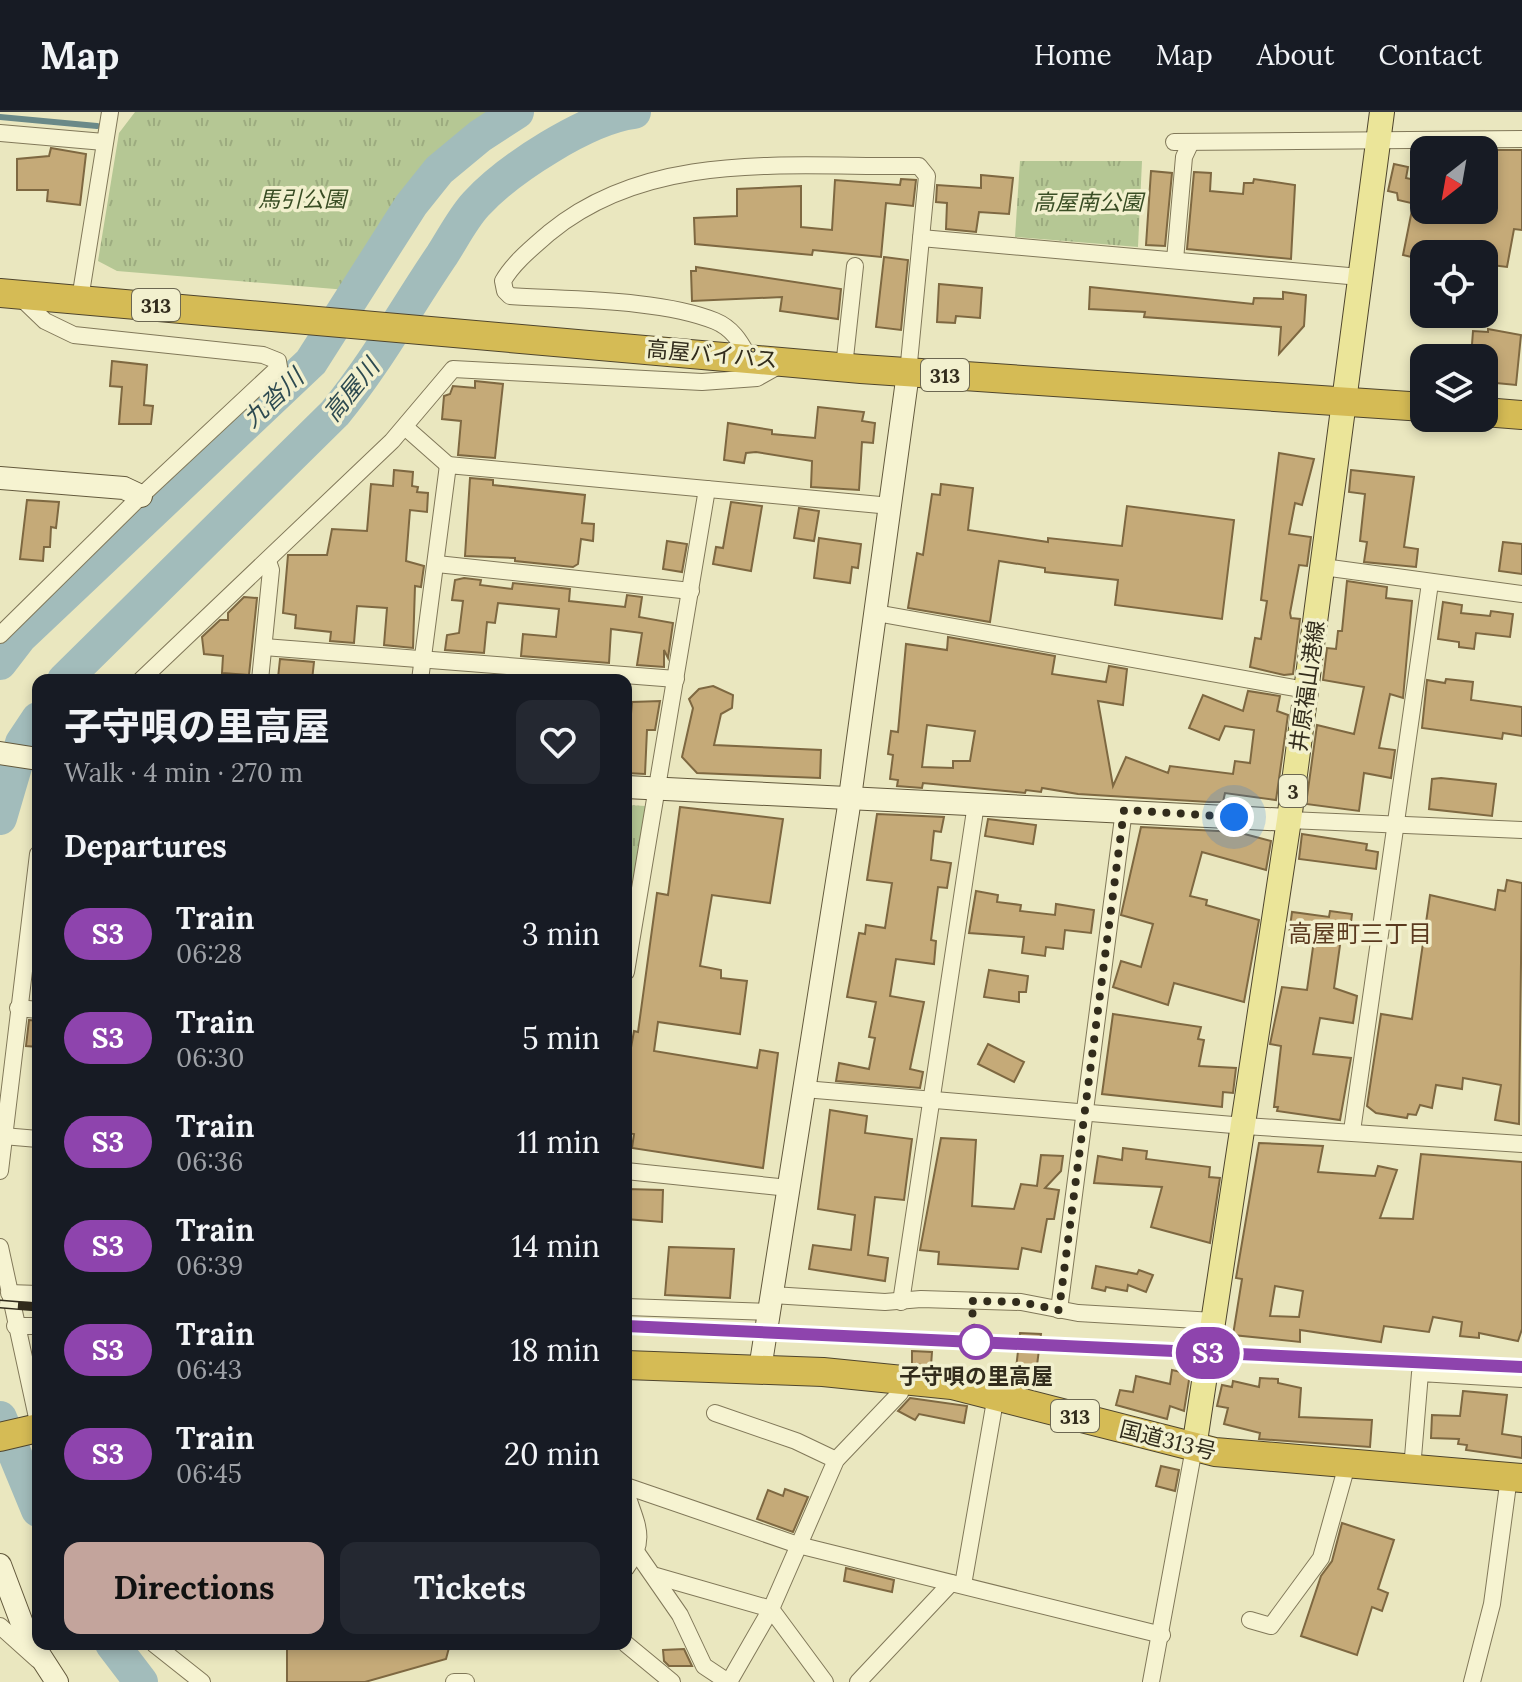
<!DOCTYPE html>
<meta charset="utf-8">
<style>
:root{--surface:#171b24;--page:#242831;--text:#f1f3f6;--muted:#9ea1a6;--line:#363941;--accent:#c3a49c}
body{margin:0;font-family:Lora,"Noto Sans JP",serif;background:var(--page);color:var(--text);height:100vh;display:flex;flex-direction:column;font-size:30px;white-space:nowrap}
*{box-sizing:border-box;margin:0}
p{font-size:26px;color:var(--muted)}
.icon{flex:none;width:44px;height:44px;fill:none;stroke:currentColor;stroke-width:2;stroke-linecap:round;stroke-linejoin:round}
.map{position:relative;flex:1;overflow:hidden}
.sheet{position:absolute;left:32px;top:562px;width:600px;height:976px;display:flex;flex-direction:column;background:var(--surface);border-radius:16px;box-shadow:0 4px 12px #0003}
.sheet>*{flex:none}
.badge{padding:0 16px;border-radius:26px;font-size:28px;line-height:52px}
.needle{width:52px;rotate:211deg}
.fabs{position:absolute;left:1410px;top:24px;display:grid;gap:16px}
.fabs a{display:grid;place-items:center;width:88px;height:88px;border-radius:16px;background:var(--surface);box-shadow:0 4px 12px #0003;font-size:40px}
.you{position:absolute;width:40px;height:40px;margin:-20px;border:6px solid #fff;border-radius:50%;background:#1a73e8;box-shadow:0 0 0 12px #1a73e833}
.map>.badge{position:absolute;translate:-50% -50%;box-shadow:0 0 0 4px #fff}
h2{padding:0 32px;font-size:30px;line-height:72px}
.round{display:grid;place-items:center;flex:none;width:84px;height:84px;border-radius:16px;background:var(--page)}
.summary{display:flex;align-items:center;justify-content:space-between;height:136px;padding:0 32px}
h1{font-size:38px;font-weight:700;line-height:60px}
.primary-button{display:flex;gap:16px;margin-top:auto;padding:16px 32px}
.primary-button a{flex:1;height:92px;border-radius:16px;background:var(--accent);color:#111;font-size:32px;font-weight:700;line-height:92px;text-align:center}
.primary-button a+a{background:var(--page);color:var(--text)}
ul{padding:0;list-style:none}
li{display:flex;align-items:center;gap:24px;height:104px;padding:0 32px}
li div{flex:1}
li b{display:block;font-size:30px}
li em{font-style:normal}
li .badge{min-width:88px;font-weight:700;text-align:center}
header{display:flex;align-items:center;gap:48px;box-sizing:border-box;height:112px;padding:0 40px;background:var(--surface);border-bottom:2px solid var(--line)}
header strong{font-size:38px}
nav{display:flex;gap:44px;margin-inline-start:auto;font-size:28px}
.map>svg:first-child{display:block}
.park{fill:url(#park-tufts)}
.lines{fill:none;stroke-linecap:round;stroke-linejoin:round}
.stream{stroke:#6a8988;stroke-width:6}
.river{stroke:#a2bcbb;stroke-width:34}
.building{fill:#c5aa78;stroke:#7e6841;stroke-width:2;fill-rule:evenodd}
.street-casing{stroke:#817859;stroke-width:18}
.secondary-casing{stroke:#63593c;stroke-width:24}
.primary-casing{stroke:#4f452d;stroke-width:26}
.highway-casing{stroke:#4f452d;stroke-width:30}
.street{stroke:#f6f3d1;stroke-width:16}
.secondary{stroke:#f6f3d1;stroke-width:22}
.primary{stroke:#ebe599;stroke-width:24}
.highway{stroke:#d5bb55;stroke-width:28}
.rail-casing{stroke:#322c1c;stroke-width:9}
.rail{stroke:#f2f0ce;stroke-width:6;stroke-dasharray:18;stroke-linecap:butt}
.line-casing{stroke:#fff;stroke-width:18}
.line{stroke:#8e44ad;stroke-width:12}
.walk{stroke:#322c1c;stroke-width:8;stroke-dasharray:0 14.4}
.stop-dot{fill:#fff;stroke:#8e44ad;stroke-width:4}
.labels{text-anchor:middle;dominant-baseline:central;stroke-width:7;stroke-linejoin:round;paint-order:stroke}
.shield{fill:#f2f0ce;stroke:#6c6751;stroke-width:2}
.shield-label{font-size:20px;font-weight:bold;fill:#322c1c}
.park-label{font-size:22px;font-style:italic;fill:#394d24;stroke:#f2f0ce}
.street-label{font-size:22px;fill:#322c1c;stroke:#f2f0ce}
.stop-label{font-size:22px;font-weight:bold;fill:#322c1c;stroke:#f2f0ce}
.water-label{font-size:24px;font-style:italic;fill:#2d4a50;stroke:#f2f0ce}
.neighbourhood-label{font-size:24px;fill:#5b3a1f;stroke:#f2f0ce}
</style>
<header>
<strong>Map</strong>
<nav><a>Home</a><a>Map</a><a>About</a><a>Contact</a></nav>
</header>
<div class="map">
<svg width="1522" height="1570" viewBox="0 0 1522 1570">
<defs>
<pattern id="park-tufts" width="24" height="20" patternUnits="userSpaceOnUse" patternTransform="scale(2)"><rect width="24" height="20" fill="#b5c794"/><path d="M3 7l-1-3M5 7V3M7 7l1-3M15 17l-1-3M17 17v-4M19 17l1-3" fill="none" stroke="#9cab7f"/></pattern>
</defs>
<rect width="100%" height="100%" fill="#eae7bf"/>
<!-- park -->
<g class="park">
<path d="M135 0H503C424 40 393 106 347 178L117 159 98 149 119 21Z"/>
<polygon points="1020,49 1142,49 1138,135 1015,125"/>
<polygon points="626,693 646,694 626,813"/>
</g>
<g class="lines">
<!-- stream -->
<polyline class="stream" points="0,5 97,14"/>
<!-- river -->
<g class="river">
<polyline points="0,551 20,525 311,250 411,93 439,58 480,24 517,0"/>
<path d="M64 568 335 301C376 251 406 196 442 143 453 126 463 106 476 92 508 57 587 6 634 0"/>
<polyline points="0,706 22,631 38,607"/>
<polyline points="0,1306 38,1398"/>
<polyline points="112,1532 141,1570"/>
</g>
</g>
<!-- building -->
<g class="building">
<polygon points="51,36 86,42 80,93 47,89 48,78 17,78 17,47 49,44"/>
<polygon points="1497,38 1522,38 1522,118 1514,117 1507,155 1484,152 1484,142 1424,142 1424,148 1403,143 1412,98 1484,98 1484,41 1496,42"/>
<polygon points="1394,52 1408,55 1406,66 1424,70 1424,94 1398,88 1397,81 1388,79"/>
<polygon points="1151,59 1172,61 1165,134 1146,133"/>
<polygon points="1194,60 1211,61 1210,79 1243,82 1244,71 1253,71 1254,67 1295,73 1291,147 1187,137"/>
<polygon points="981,63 1013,66 1009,102 979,100 976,120 946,117 947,91 936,90 937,73 981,76"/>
<polygon points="901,67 916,68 913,94 886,91 881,145 813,138 812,143 695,132 694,106 737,104 737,77 801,74 801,115 832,118 835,68 900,73"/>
<polygon points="884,145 908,148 901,218 876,215"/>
<polygon points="696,155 841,177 838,207 780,199 782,185 692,189 691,159 696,159"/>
<polygon points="939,172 982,176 980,206 956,204 955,211 937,210"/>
<polygon points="1090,175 1253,192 1254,186 1283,187 1283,180 1306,183 1304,214 1279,242 1281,215 1144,205 1145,200 1089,197"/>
<polygon points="1488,217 1521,223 1516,273 1486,270 1487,250 1484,246 1471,246 1473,219 1488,220"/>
<polygon points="112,249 147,253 144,293 153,294 151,312 119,312 122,275 110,274"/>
<polygon points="475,269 503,272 495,346 458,343 461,309 442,307 444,284 450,282 453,274 475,276"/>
<polygon points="818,295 864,300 862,309 875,311 873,331 862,330 859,378 811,375 812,349 756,340 746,341 744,351 724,348 728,311 772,318 772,322 815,326"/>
<polygon points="1279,341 1314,347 1302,393 1295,391 1289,422 1311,425 1307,454 1299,453 1290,501 1291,506 1300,507 1293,562 1284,563 1250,555 1255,526 1261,527 1267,489 1261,488"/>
<polygon points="394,358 413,360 412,374 418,375 417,380 428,381 427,400 410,398 406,449 424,454 421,475 415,474 413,536 384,533 387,496 357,494 354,531 330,529 331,520 295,516 296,503 283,501 288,443 327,443 332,417 367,419 371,372 393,374"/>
<polygon points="1351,358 1414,365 1404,435 1418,437 1416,455 1364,450 1367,430 1360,429 1365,382 1349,380"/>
<polygon points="470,366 493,368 493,373 585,383 582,411 594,412 593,429 581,427 578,452 573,455 515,449 515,446 465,444"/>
<polygon points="941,372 973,376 968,418 1048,430 1048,426 1122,434 1127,394 1234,408 1222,507 1115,493 1118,468 1045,460 1045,456 999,449 990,510 908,496 917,441 923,443 932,382 940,383"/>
<polygon points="27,388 59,390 56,416 51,415 50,435 44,435 43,449 20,447"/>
<polygon points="731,390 762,394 751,459 713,452 716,435 723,436"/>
<polygon points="799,396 819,399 814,429 794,426"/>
<polygon points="819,426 861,432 858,456 852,455 850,471 814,466"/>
<polygon points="667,429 687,432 682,460 663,457"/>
<polygon points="1503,430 1522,432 1522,462 1499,459"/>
<polygon points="464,466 481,468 480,473 512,477 513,471 570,477 569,489 625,495 627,483 642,485 639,505 673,511 668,546 664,538 664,555 637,553 642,521 611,517 609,551 521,544 523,522 556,525 559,497 498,491 495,511 487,510 484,541 445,538 447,523 459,521 463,489 452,488 455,468"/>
<polygon points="1347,469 1387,475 1386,486 1412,489 1403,586 1390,582 1379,636 1395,638 1391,666 1364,661 1359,699 1306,692 1317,613 1354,622 1364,575 1323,568 1327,536 1336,537 1338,519 1342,519"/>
<polygon points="244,485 257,486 249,563 222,561 223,544 204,542 202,525 220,508 228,508 228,501"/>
<polygon points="1443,490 1462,493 1461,501 1490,504 1491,499 1513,502 1510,525 1476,521 1474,537 1459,535 1459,530 1438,527"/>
<path d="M948 525 1055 544 1052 562 1106 570 1109 554 1127 557 1123 593 1098 589 1113 674 1126 645 1168 661 1170 654 1233 662 1235 649 1250 651 1254 618 1225 614 1219 628 1189 616 1203 583 1243 599 1248 579 1280 584 1277 599 1288 603 1276 688 1225 681 1223 690H1209L1078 682 1042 676 1041 680 1026 678 1025 681 923 671 922 676 897 674 898 668 890 667 893 643 888 642 891 619 898 620 906 532 947 538ZM927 613 975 619 970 649H953V656L922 655Z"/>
<polygon points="280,547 314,550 312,568 278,566"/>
<polygon points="1446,567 1473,570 1471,588 1522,595 1522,624 1503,621 1502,627 1422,616 1427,568 1445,571"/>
<polygon points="713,574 733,583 732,596 721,602 714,633 821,638 820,666 697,661 682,645 693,596 689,587 699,577"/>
<polygon points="660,589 655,618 647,618 645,662 626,661 632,590"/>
<polygon points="1441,666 1496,672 1492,704 1429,697 1432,667"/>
<polygon points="680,695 783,707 770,791 712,783 700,854 721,858 721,866 747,869 740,922 658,910 654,939 757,956 760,938 778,941 763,1056 632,1036 634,1022 626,1021 626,963 634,919 638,920 657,781 668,783"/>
<polygon points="877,702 944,705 941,720 934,719 931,748 951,751 947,776 938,775 931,828 936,829 934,852 896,847 890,884 924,890 910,957 923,960 920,976 836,969 839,951 869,957 875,926 869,925 876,890 847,885 859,821 865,822 866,813 885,816 892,771 867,768"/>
<polygon points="988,707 1036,713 1033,732 985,724"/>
<polygon points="1141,715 1237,720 1271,729 1266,758 1202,740 1190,784 1207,788 1206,793 1259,808 1244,890 1174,871 1168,893 1113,875 1121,849 1141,855 1153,812 1121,803"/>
<polygon points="1302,722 1367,732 1366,738 1378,740 1376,757 1299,747"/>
<polygon points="1507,768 1522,771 1519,1012 1495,1008 1501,973 1463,966 1462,977 1436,973 1432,996 1420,993 1416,1003 1408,1002 1407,1006 1376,1001 1367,994 1381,902 1412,907 1430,783 1495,798 1498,778 1505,779"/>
<polygon points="976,779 998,783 997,790 1021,793 1020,799 1055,803 1056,792 1094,798 1091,821 1065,818 1063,837 1046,835 1045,844 1022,841 1024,825 969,821"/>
<polygon points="1330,799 1352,802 1349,827 1341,826 1334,876 1357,884 1353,911 1320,906 1313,942 1351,946 1340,1008 1277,999 1278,995 1274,995 1281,934 1270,932 1282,875 1307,878 1314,828 1289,823 1292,800 1329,805"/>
<polygon points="989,858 1028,864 1026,880 1019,880 1019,890 984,885"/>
<polygon points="1113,902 1201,915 1198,927 1204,928 1199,954 1236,956 1233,981 1223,980 1222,995 1102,982"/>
<polygon points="29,908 38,909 38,935 26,934"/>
<polygon points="988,932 1024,950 1014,970 978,952"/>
<polygon points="830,998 867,1004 865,1021 912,1027 904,1088 875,1085 868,1143 888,1146 885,1169 809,1157 813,1133 851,1138 855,1103 818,1097"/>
<polygon points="941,1026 976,1028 972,1094 1014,1097 1021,1072 1037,1074 1041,1043 1063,1044 1061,1059 1045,1076 1059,1078 1054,1107 1047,1107 1041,1140 1022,1136 1018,1157 938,1152 939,1140 920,1138"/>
<path d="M1259 1031 1323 1034 1318 1060 1375 1064 1378 1054 1397 1058 1380 1106 1413 1107 1421 1042 1522 1050V1217L1518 1229 1479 1221V1226L1460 1224 1462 1210 1433 1205 1429 1220 1384 1214 1381 1230 1300 1218V1230L1233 1223 1242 1167 1236 1166ZM1275 1174 1303 1179 1299 1205 1270 1204Z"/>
<polygon points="1123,1036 1147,1039 1146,1047 1210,1055 1209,1065 1220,1066 1210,1131 1151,1115 1162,1075 1094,1071 1098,1044 1122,1048"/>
<polygon points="626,1077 663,1078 662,1110 626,1107"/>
<polygon points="669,1135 734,1137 730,1186 665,1183"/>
<polygon points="1096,1154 1137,1162 1139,1158 1153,1163 1146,1180 1128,1173 1127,1179 1106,1175 1105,1179 1092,1176"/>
<polygon points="1020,1221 1041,1222 1035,1269 1015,1266"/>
<polygon points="912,1239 932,1240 931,1254 912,1252"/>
<polygon points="1172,1258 1190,1262 1184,1299 1170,1294 1167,1307 1116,1293 1120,1278 1133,1280 1136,1264 1170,1272"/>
<polygon points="1260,1266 1278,1267 1278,1271 1301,1276 1299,1305 1372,1308 1370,1335 1259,1327 1260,1321 1224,1312 1228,1296 1217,1294 1222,1273 1232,1275 1233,1269 1259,1275"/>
<polygon points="1463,1279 1507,1283 1502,1322 1522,1325 1522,1346 1466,1338 1467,1333 1458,1332 1459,1327 1431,1326 1432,1303 1460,1304"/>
<polygon points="910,1286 967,1294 964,1311 919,1302 915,1308 898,1299"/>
<polygon points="1161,1354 1179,1358 1175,1379 1156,1374"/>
<polygon points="785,1377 808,1385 793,1420 757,1407 768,1378 783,1384"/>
<polygon points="1342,1411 1394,1428 1378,1477 1388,1481 1382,1499 1372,1495 1357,1543 1301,1524 1321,1464 1332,1449"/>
<polygon points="846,1456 894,1468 892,1480 844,1469"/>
<polygon points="287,1532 450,1532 446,1547 365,1570 287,1570"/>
<polygon points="684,1537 692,1554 669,1554 664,1549 663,1538"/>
</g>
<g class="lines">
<defs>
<g id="street">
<polyline points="0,21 104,30"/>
<polyline points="1174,30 1522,27"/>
<polyline points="921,126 1360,165"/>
<polyline points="1175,148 1184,45 1191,30"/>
<polyline points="80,187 110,0"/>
<path d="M748 244C740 229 732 216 715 209 661 187 569 188 510 184L505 179 503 169C513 151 533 135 549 121 652 36 794 56 919 54L927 64 908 261"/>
<polyline points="844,255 855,154"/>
<polyline points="405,315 448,353"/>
<polyline points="437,452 691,479"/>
<polyline points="1323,455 1522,482"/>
<polyline points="876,501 1306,578"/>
<polyline points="0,523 141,384 279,255 278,249 263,243 74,223 45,209 20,185"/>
<polyline points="264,535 676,567"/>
<polyline points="141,568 392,329 453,257 702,270 757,266 782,252"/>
<polyline points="260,568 271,458 268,449"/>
<polyline points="420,568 448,353 891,394"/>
<polyline points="1289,708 1522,718"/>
<polyline points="626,860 707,377"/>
<polyline points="18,896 38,898"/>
<polyline points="804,977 1245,1014 1522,1032"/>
<polyline points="1352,1019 1430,471"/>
<polyline points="3,1024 38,1027"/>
<polyline points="0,1059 38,742"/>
<polyline points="626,1059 789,1076"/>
<polyline points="0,1135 38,1310"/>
<polyline points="9,1181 38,1182"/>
<polyline points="772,1183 885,1190 921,1187 1021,1190 1078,1201 1214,1209"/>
<polyline points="901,1190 976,692"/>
<polyline points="626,1195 770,1200"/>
<polyline points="1059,1198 1124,698"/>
<polyline points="15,1214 38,1214"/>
<polyline points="715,1301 796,1329 836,1348"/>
<polyline points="1412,1357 1420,1261 1522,1267"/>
<polyline points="626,1374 798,1433 1162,1523"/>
<path d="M626 1380C636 1412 648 1427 626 1456"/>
<polyline points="637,1441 680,1503 704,1554 728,1570"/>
<polyline points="656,1464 771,1497 825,1570"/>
<polyline points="963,1473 996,1283"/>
<polyline points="1250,1508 1271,1514 1321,1446 1347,1353"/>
<polyline points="0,1514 38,1548"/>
<polyline points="154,1532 202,1570"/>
<polyline points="626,1532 672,1570"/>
<polyline points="454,1570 466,1570"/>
<polyline points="729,1570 771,1497 836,1348 900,1281 906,1268"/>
<polyline points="858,1570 951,1471"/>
<polyline points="1151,1570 1194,1336"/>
<polyline points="1472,1570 1492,1492 1509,1365"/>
</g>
<g id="secondary">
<polyline points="0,366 124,376 141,384"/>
<polyline points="0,641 38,647"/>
<polyline points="626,675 1289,708"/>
<polyline points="760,1257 848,700 908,261"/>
<polyline points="0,1453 26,1522 57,1570"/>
</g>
<polyline id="primary" points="1194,1336 1289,708 1382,0"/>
<g id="highway">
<polyline points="0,181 861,257 1424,295"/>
<polyline points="1484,300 1522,303"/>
<polyline points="626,1253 823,1260 952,1273 1215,1340 1522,1366"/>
<polyline points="0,1325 38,1316"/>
</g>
</defs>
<!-- street casing -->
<use href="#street" class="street-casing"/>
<!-- secondary casing -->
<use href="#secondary" class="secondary-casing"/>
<!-- primary casing -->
<use href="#primary" class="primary-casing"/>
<!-- highway casing -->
<use href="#highway" class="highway-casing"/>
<!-- street -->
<use href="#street" class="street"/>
<!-- secondary -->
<use href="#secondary" class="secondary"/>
<!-- primary -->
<use href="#primary" class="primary"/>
<!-- highway -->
<use href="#highway" class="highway"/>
<defs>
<g id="rail">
<polyline points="0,1192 38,1195"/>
<polyline points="626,1214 1522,1255"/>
</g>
</defs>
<!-- rail casing -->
<use href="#rail" class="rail-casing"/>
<!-- rail -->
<use href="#rail" class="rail"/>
</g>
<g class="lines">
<defs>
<polyline id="line" points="626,1214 1522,1255"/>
</defs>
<!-- line casing -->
<use href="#line" class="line-casing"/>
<!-- line -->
<use href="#line" class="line"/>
<!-- walk -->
<polyline class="walk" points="976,1230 971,1189 1021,1190 1059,1198 1124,698 1234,705"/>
</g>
<!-- markers -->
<circle class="stop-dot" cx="976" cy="1230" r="16"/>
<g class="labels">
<!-- shield labels -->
<g class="shield">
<rect x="132" y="177" width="48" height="32" rx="6"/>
<rect x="921" y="247" width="48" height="32" rx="6"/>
<rect x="1279" y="663" width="28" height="32" rx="6"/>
<rect x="1051" y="1288" width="48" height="32" rx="6"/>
</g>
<g class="shield-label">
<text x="156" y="193">313</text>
<text x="945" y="263">313</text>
<text x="1293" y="679">3</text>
<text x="1075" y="1304">313</text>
</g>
<!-- park labels -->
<g class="park-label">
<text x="302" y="87">馬引公園</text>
<text x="1088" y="90">高屋南公園</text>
</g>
<!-- street labels -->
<g class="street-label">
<text transform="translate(712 242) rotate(5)">高屋バイパス</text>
<text transform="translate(1307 574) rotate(-82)">井原福山港線</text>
<text transform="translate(1168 1328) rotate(14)">国道313号</text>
</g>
<!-- stop labels -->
<g class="stop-label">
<text x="976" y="1264">子守唄の里高屋</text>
</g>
<!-- water labels -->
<g class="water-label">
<text transform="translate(351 278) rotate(-51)">高屋川</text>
<text transform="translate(273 286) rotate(-43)">九沓川</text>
</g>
<!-- neighbourhood labels -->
<g class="neighbourhood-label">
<text x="1360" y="821">高屋町三丁目</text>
</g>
</g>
</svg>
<div class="fabs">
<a><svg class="needle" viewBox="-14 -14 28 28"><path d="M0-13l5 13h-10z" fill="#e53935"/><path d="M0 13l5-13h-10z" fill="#9ea1a6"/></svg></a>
<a><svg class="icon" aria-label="locate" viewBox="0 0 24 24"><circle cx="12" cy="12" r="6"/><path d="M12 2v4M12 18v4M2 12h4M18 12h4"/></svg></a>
<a><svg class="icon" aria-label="layers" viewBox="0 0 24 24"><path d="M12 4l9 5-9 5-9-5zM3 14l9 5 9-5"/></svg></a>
</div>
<div class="you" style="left:1234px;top:705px"></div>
<b class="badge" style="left:1208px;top:1241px;background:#8e44ad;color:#fff">S3</b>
<section class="sheet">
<div class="summary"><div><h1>子守唄の里高屋</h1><p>Walk · 4 min · 270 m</p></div><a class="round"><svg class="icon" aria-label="heart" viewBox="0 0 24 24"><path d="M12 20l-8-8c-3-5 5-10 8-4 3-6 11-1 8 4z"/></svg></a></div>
<h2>Departures</h2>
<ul>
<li><span class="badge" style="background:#8e44ad;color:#fff">S3</span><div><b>Train</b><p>06:28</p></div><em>3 min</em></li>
<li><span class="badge" style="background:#8e44ad;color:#fff">S3</span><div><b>Train</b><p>06:30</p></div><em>5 min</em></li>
<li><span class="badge" style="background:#8e44ad;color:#fff">S3</span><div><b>Train</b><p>06:36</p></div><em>11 min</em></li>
<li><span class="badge" style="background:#8e44ad;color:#fff">S3</span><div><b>Train</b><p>06:39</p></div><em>14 min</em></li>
<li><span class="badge" style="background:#8e44ad;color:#fff">S3</span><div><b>Train</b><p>06:43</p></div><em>18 min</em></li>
<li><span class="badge" style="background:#8e44ad;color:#fff">S3</span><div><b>Train</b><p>06:45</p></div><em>20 min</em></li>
</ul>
<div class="primary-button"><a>Directions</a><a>Tickets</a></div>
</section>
</div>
